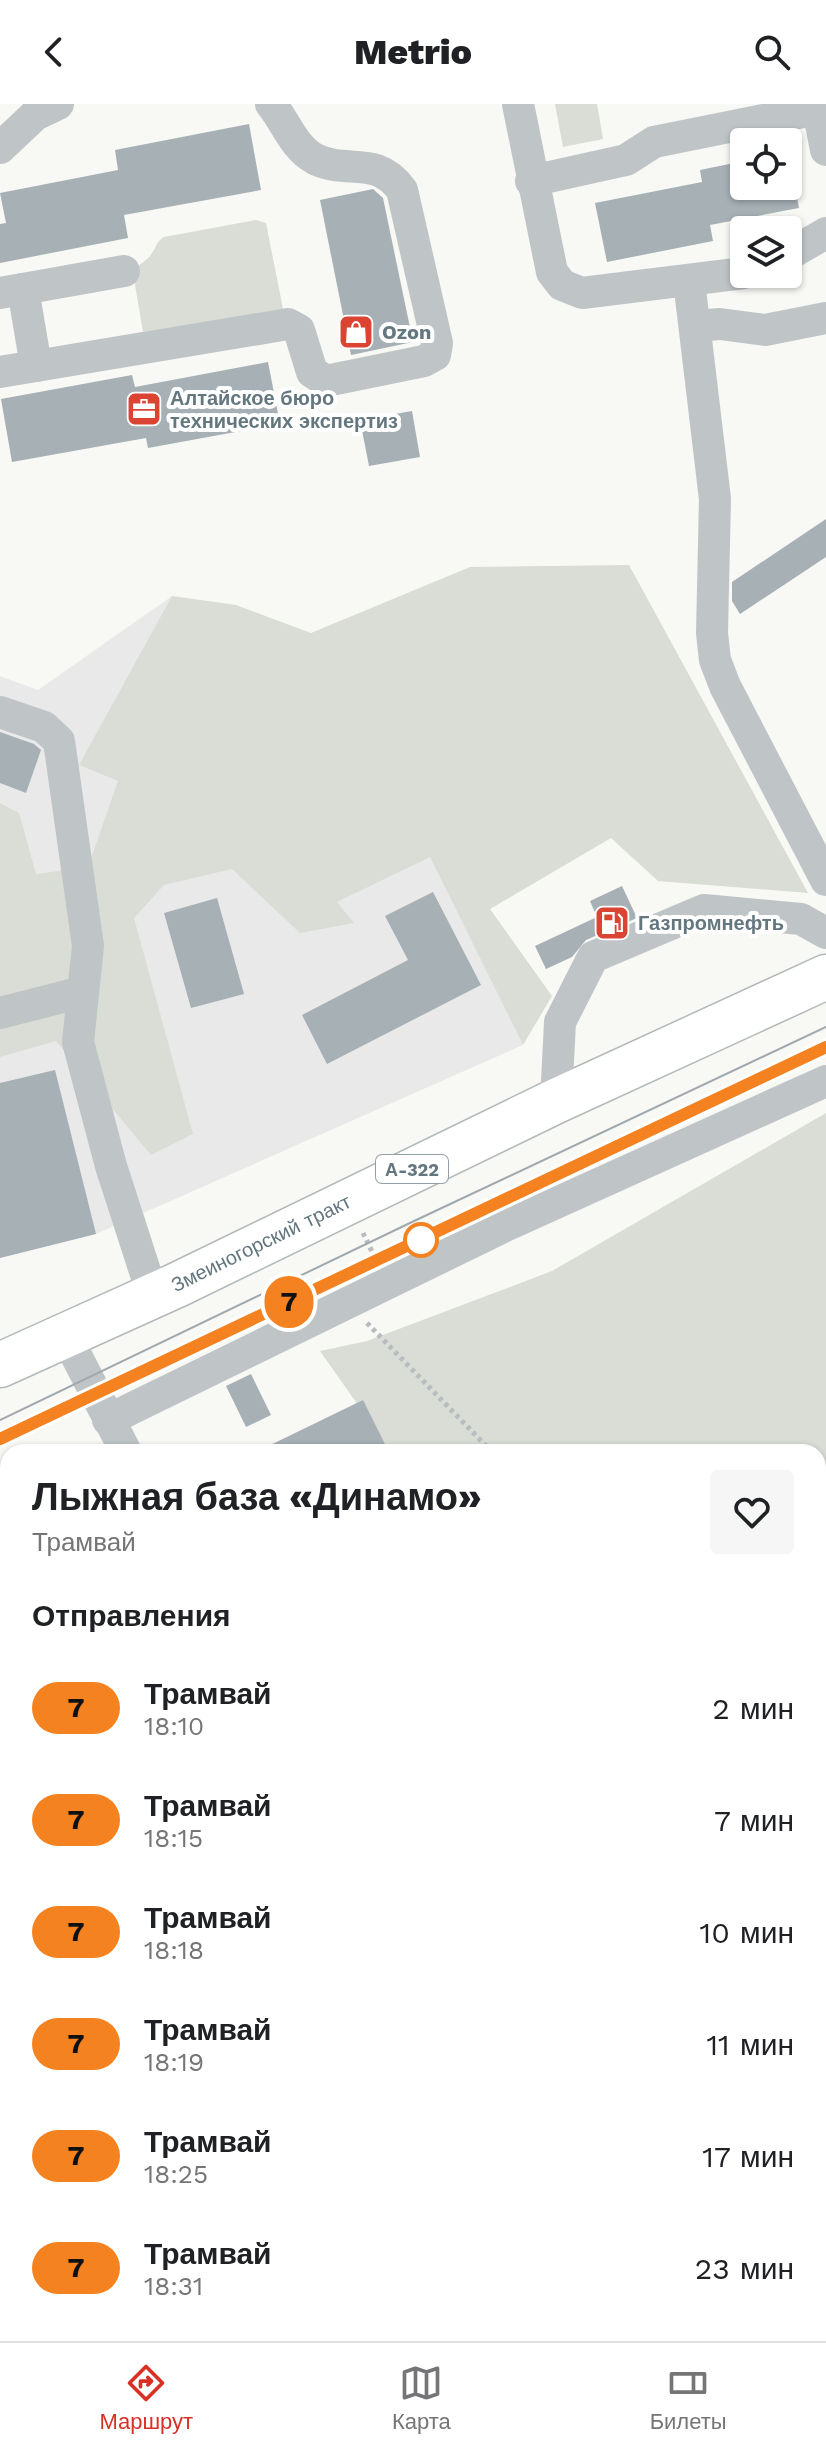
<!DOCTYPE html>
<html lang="ru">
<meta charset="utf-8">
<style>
:root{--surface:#fff;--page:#f6f6f6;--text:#202124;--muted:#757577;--line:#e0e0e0;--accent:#d93025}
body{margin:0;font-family:"Work Sans",sans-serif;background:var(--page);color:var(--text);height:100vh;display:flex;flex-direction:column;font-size:30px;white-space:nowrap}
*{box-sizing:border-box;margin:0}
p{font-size:26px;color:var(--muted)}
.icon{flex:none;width:44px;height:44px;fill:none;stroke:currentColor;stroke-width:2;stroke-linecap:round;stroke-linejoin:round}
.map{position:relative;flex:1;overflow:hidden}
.drawer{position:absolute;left:0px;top:1340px;width:826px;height:898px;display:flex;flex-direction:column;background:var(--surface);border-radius:24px 24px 0 0;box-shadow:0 2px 6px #0004}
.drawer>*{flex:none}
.badge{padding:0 16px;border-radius:26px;font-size:28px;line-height:52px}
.controls{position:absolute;left:730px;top:24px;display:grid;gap:16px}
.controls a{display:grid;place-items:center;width:72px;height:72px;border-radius:8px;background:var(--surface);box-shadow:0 2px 6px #0004;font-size:40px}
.map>.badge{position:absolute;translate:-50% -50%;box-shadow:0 0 0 4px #fff}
h2{padding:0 32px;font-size:30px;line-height:72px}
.round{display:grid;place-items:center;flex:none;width:84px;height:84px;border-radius:8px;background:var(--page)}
.headline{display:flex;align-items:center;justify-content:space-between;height:136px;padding:0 32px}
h1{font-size:38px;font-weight:800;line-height:60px}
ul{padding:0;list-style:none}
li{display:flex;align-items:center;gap:24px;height:112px;padding:0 32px}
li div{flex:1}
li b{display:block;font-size:30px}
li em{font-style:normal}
li .badge{min-width:88px;font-weight:700;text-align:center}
header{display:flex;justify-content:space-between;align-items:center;height:104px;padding:0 32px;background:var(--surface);font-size:36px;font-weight:800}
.tabs{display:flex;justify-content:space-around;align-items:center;height:112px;border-top:2px solid var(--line);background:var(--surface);font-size:22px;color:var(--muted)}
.tabs a{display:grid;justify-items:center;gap:4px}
.tabs .current{color:var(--accent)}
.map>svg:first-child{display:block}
.built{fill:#e9e9e9}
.green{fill:#d9ddd5}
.building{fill:#a6b0b5}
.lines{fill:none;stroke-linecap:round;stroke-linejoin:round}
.highway-casing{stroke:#b3b8ba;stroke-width:47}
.path{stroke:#b8bcbe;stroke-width:5;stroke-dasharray:4 4;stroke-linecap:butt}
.minor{stroke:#bfc5c7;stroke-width:32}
.highway{stroke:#fff;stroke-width:44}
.tram{stroke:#9fa8ac;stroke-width:2}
.line-casing{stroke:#fff;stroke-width:18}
.line{stroke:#f58220;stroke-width:12}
.stop-dot{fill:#fff;stroke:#f58220;stroke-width:4}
.labels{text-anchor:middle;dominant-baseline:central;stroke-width:8;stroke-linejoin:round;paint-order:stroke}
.shield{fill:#fff;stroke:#92a0a5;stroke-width:2}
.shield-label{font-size:18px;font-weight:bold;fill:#64777f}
.poi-label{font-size:20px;font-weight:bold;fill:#64777f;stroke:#fff;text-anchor:start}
.street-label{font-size:20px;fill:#64777f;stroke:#fff}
</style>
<header><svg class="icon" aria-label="back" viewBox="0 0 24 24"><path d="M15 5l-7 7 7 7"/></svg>Metrio<svg class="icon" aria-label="search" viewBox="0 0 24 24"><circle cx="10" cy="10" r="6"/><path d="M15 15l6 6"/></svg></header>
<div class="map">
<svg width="826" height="2237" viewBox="0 0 826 2237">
<rect width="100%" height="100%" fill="#f8f8f5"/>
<!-- built -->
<polygon class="built" points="172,492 430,752 523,941 96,1130 0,1154 0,572 38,586"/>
<!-- green -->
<g class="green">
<polygon points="555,0 597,0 603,35 563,43"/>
<path d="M256 116 266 119 283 205 143 228 133 169C138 159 147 158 152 149 157 142 156 138 164 133Z"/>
<polygon points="629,461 808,789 658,777 611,734 490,805 552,892 523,941 430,753 337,798 354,819 300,829 232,765 164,781 134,814 193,1030 151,1051 56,937 0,953 0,699 19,709 36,770 88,763 118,677 79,661 172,492 236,501 311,529 470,463"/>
<polygon points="826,1009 826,1975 818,1972 818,1348 391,1348 320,1247 367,1237 552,1167"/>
<polygon points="8,1466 8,2230 462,2230 463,2237 0,2237 0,1470"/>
</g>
<!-- building -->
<g class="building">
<polygon points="249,20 261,86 124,111 128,134 0,159 0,120 6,119 0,89 118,66 115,46"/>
<polygon points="744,57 744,82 795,82 799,104 710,121 713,137 607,158 595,99 702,78 700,66"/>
<polygon points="373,85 383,94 413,238 351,251 320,96"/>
<polygon points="268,258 280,320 148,344 146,334 12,358 1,295 132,271 135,283"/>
<polygon points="412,307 420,353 369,362 360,316"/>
<polygon points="826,415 826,453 740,510 732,497 732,478"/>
<polygon points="0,628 34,640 41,646 26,689 0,679"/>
<polygon points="622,782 637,814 586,836 572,853 546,865 535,842 597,813 590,797"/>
<polygon points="433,788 481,881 327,960 302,911 408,856 385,812"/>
<polygon points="217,794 244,890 191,904 164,809"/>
<polygon points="55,966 96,1130 0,1154 0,979"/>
<polygon points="251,1270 271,1311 246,1323 226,1282"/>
<polygon points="363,1296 389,1348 256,1348"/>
</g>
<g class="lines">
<defs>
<polyline id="highway" points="0,1261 177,1181 556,997 826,873"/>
</defs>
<!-- highway casing -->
<use href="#highway" class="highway-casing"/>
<!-- path -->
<g class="path">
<polyline points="363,1129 376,1156"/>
<polyline points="367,1219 492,1348"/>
<polyline points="818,1426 826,1432"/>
<polyline points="818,1858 826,1861"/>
<polyline points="442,2230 445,2237"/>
</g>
<!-- minor -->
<g class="minor">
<polyline points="518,0 552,168 562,181 582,189 744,169"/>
<polyline points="817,0 826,46"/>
<polyline points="0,44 35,11 58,0"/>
<polyline points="531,77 626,56 654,38 818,5"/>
<polyline points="788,151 826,129"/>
<polyline points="689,177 715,395 712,529 715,556 725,582 826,776"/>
<polyline points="23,185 36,262"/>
<polyline points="0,189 124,167"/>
<polyline points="695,222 720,220 765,226 826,214"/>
<path d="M0 268 288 220 299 226 312 268 326 277 424 257 435 251 437 239 402 86C375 50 348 71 315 55 293 43 286 18 271 0"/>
<polyline points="0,608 44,623 59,637 88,842 78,938 111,1062 153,1192"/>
<polyline points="0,909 82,888"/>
<polyline points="556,997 560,918 593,853 704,806 801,815 826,829"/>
<polyline points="66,1232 126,1348"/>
<polyline points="108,1316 503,1123 826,977"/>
<polyline points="0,1452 3,1445 8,1443"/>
<polyline points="818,1983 826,1986"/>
<polyline points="486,2230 488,2237"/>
<polyline points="685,2230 686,2237"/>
</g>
<!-- highway -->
<use href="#highway" class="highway"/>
<!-- tram -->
<g class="tram">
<polyline points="0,1316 412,1118 826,923"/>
<polyline points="0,1335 826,943"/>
</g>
</g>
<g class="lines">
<defs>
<polyline id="line" points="0,1335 826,943"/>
</defs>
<!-- line casing -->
<use href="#line" class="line-casing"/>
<!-- line -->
<use href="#line" class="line"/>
</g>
<!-- icons -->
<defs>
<symbol id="shop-square" viewBox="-11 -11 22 22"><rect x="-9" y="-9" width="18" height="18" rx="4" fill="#db4332" stroke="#fff"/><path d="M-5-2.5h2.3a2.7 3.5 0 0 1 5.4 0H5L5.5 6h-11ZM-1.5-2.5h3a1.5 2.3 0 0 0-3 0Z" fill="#fff"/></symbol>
<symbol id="office-square" viewBox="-11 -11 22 22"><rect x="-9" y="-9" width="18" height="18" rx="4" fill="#db4332" stroke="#fff"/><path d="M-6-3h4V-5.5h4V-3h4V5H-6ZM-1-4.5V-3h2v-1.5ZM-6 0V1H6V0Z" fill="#fff"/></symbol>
<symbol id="fuel-square" viewBox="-11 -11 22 22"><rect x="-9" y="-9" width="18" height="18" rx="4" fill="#db4332" stroke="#fff"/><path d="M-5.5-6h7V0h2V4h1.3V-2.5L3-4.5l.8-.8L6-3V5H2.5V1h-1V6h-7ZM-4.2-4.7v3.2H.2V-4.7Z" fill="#fff"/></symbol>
</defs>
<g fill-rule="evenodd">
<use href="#shop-square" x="336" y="208" width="40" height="40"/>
<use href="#office-square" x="124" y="285" width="40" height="40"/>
<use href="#fuel-square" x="592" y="799" width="40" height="40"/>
</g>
<!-- markers -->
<circle class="stop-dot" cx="421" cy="1136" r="16"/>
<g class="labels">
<!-- shield labels -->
<rect class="shield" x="376" y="1051" width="72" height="28" rx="6"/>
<g class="shield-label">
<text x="412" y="1065">А-322</text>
</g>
<!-- poi labels -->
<g class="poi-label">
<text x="382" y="228">Ozon</text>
<text x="170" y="294">Алтайское бюро<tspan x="170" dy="23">технических экспертиз</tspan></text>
<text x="638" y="819">Газпромнефть</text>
</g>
<!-- street labels -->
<g class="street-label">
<text transform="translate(261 1139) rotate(-26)">Змеиногорский тракт</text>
</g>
</g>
</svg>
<div class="controls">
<a><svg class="icon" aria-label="locate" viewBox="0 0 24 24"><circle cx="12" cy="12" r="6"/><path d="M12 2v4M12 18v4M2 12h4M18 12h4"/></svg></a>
<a><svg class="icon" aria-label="layers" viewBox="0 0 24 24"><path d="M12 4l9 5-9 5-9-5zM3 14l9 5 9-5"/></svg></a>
</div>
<b class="badge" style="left:289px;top:1198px;background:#f58220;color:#111">7</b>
<section class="drawer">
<div class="headline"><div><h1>Лыжная база «Динамо»</h1><p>Трамвай</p></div><a class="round"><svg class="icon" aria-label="heart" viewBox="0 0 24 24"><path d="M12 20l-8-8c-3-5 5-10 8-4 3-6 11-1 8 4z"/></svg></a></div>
<h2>Отправления</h2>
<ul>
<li><span class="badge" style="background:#f58220;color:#111">7</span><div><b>Трамвай</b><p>18:10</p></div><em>2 мин</em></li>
<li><span class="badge" style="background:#f58220;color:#111">7</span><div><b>Трамвай</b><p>18:15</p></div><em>7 мин</em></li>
<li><span class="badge" style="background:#f58220;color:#111">7</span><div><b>Трамвай</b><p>18:18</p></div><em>10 мин</em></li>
<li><span class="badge" style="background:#f58220;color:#111">7</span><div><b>Трамвай</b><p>18:19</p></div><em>11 мин</em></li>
<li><span class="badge" style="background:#f58220;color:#111">7</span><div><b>Трамвай</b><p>18:25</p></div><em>17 мин</em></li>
<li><span class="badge" style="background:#f58220;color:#111">7</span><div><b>Трамвай</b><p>18:31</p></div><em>23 мин</em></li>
</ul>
</section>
</div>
<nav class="tabs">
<a class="current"><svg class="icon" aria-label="directions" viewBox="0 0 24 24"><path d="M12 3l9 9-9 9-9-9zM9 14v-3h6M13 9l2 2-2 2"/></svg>Маршрут</a>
<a><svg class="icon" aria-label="map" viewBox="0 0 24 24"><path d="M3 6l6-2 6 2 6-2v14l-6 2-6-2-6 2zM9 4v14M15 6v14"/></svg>Карта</a>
<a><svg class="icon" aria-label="tickets" viewBox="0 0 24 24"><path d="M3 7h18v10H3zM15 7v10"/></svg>Билеты</a>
</nav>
